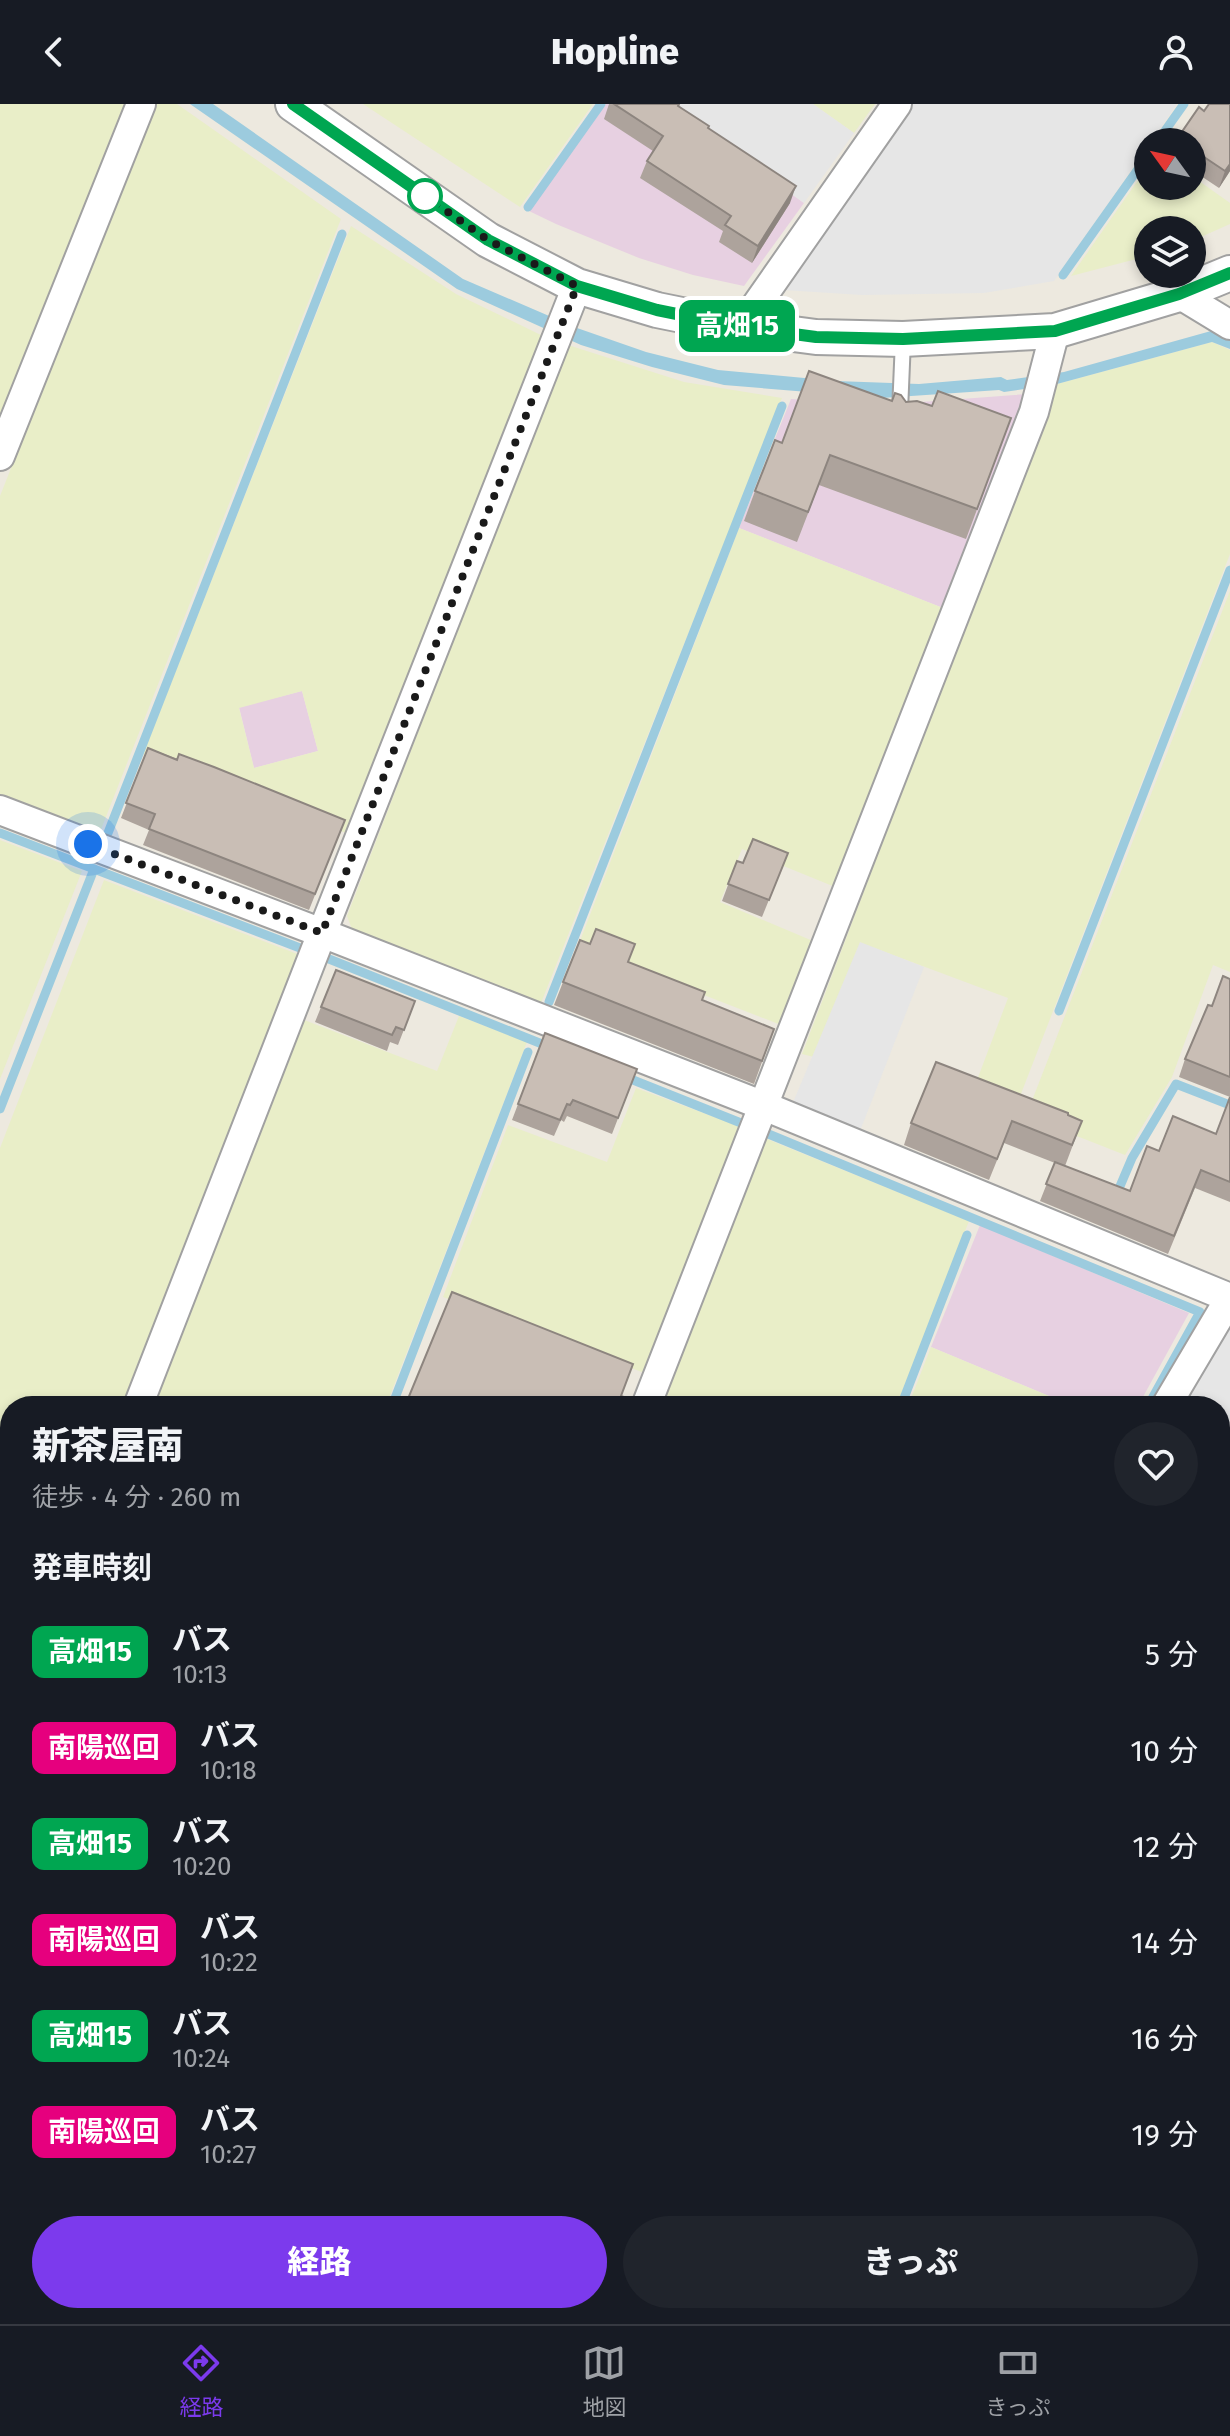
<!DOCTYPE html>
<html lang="ja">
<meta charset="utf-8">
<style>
:root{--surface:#171b24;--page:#20242c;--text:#f1f3f6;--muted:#9ea1a6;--line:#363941;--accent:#7c3aed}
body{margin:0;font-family:"Fira Sans","Noto Sans JP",sans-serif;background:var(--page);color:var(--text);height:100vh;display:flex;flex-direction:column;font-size:30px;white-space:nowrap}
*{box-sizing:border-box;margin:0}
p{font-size:26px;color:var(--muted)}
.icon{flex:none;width:44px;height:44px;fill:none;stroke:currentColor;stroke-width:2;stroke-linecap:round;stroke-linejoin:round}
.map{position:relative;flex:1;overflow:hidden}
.side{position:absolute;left:0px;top:1292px;width:1230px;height:928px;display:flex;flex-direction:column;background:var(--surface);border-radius:32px 32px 0 0;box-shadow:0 4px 12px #0003}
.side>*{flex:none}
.badge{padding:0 16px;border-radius:12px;font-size:28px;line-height:52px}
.needle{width:52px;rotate:303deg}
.fabs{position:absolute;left:1134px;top:24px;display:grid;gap:16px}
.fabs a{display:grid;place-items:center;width:72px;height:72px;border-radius:50%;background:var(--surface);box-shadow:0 4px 12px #0003;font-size:40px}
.you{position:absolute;width:40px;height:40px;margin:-20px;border:6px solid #fff;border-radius:50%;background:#1a73e8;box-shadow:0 0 0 12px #1a73e833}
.map>.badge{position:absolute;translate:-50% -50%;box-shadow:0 0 0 4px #fff}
h2{padding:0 32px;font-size:30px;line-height:72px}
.round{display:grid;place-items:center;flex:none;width:84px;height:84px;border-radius:42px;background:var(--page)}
.head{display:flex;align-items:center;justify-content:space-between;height:136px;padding:0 32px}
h1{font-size:38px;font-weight:800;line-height:60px}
.primary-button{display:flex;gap:16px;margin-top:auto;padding:16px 32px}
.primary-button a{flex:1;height:92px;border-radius:48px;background:var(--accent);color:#fff;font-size:32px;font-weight:800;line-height:92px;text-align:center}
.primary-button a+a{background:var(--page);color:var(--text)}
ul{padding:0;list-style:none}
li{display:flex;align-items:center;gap:24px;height:96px;padding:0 32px}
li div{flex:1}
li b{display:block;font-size:30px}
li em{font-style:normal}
li .badge{min-width:88px;font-weight:700;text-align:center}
header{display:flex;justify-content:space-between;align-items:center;height:104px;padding:0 32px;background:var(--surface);font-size:36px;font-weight:800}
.tab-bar{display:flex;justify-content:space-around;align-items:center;height:112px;border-top:2px solid var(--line);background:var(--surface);font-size:22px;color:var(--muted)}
.tab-bar a{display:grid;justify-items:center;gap:4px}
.tab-bar .on{color:var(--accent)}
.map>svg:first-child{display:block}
.industrial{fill:#e7d0e1}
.farmland{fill:#e9eec8;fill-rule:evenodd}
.forest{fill:#9fcf91}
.parking{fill:#e6e6e6}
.water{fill:#9ccbde}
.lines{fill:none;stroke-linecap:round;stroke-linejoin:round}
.stream{stroke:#9ccbde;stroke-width:9}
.service-casing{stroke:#a1a1a1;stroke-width:18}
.minor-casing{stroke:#a1a1a1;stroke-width:32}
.tertiary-casing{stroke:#a1a1a1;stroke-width:38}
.path{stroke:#ff795e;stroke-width:5;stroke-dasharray:4 4;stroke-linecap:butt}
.service{stroke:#fff;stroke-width:14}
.minor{stroke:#fff;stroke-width:28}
.tertiary{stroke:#fff;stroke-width:34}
.wall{fill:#ada39c}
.shaded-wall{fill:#8d857f}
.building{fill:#c9beb5;stroke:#8d857f;stroke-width:2}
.line-casing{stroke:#fff;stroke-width:18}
.line{stroke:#00a651;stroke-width:12}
.walk{stroke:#1a1a1a;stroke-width:8;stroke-dasharray:0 14.4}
.stop-dot{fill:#fff;stroke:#00a651;stroke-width:4}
</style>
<header><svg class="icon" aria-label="back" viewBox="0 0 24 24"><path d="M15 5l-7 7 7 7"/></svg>Hopline<svg class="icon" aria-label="person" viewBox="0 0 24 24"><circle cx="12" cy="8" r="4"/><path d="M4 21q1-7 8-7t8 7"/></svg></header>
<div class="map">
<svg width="1230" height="2220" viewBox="0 0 1230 2220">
<rect width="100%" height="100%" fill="#ede9df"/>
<!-- industrial -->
<g class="industrial">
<polygon points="606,0 665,0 804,99 744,182 693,171 639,154 556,120 529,107"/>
<polygon points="1027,290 943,504 739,424 791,295 881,301"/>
<polygon points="302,587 318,647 254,664 239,603"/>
<polygon points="980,1121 1189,1209 1138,1302 1073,1302 931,1243"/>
<polygon points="10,1673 10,2124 0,2120 0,1698"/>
<polygon points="0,2154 10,2158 10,2210 143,2210 169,2220 0,2220"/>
<polygon points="308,2210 785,2210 767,2220 304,2220"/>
</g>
<!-- farmland -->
<g class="farmland">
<polygon points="0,0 124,0 0,315"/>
<polygon points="155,0 177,0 341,115 100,728 0,690 0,392"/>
<polygon points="363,0 593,0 520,103"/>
<polygon points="813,0 875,0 854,29"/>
<polygon points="1148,62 1148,82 1192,82 1192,72 1230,99 1230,120 1192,137 1192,126 1148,126 1148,152 1071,172"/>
<path d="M351 122 456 190 543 232 346 729 143 650ZM302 587 318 647 254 664 239 604Z"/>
<polygon points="1212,238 1230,246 1230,450 1014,1008 971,992 1008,894 861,839 814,953 802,950 1057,280"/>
<polygon points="568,241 684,278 782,294 541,899 353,828 347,812"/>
<polygon points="739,424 943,504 835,783 742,745 720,798 813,837 781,921 578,842"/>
<polygon points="1230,487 1230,868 1213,861 1172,973 1125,1051 1026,1012"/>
<polygon points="0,736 82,767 0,975"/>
<polygon points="104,776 300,851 125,1302 10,1302 10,1546 0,1542 0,1044"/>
<polygon points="459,912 527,938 386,1302 149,1302 299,914 437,967"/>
<polygon points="636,984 741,1023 647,1270 443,1193 508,1021 607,1058"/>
<polygon points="762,1033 969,1117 897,1302 658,1302"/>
<polygon points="931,1243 1073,1302 908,1302"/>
<polygon points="1220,1363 1230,1367 1230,1740 1220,1766"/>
<polygon points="0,1576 10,1591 10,1598 0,1623"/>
<polygon points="1230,1782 1230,1994 1220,1995 1220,1808"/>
</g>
<!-- forest -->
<g class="forest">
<polygon points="1230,2069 1230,2114 1220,2116 1220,2070"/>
<polygon points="982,2210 1067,2210 1050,2220 964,2220"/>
</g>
<!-- parking -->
<g class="parking">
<polygon points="665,0 813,0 854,29 804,99"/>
<polygon points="913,0 1177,0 1151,38 1148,38 1148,42 1054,177 984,189 862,191 783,186"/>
<polygon points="860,838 924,863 860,1027 792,1001"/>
<polygon points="1230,1212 1230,1329 1220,1350 1220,1302 1180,1302"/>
<polygon points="0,1702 10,1706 10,1793 0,1789"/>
</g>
<!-- water -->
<g class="water">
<polygon points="190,0 213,0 463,175 577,224 646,248 718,266 836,277 919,280 1001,273 1007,276 1064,268 1211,227 1230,234 1230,245 1212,238 1057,280 1004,288 999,286 882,294 724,281 652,263 581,241 457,185"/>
<polygon points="1230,2031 1230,2069 1220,2070 1220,2032"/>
<polygon points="836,2210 924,2210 926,2220 864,2220 862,2215 853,2220 817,2220"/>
</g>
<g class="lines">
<!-- stream -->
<g class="stream">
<polyline points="1157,38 1184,0"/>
<polyline points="528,103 601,0"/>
<polyline points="1063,171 1148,51"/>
<polyline points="0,729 300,844"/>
<polyline points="108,729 342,130"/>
<polyline points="329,855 552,944"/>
<polyline points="549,898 782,302"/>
<polyline points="1059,907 1230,466"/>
<polyline points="623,972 741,1019"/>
<polyline points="0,1005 94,765"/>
<polyline points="766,1029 1200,1208 1148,1302"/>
<polyline points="1115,1094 1132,1054 1176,980 1230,1001"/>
<polyline points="392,1302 528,948"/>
<polyline points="901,1302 967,1131"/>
<polyline points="1220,1358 1230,1362"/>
<polyline points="0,1548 10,1552"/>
<polyline points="1220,1788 1230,1762"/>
<polyline points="0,1890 10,1894"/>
<polyline points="39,2220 43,2210"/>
</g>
<defs>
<polyline id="service" points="900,307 903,236"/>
<g id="minor">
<polyline points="1179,190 1230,221"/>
<polyline points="741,223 897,0"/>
<polyline points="0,352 141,0"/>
<polyline points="0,706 322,829 764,1002 1230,1194 1166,1302"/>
<polyline points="138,1302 322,829 577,182"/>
<polyline points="646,1302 1034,308 1055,227"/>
<polyline points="0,1567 10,1571"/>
<polyline points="0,1658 10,1632"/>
<polyline points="1220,2015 1230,2014"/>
<polyline points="0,2136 10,2139"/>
<polyline points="195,2210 222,2220"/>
<polyline points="292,2220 295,2210"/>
<polyline points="789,2220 807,2210"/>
<polyline points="1157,2220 1230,2215"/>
</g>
<polyline id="tertiary" points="293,0 488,136 577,182 657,206 741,223 816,233 903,235 1055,227 1179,190 1230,169"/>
</defs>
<!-- service casing -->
<use href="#service" class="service-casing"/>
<!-- minor casing -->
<use href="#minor" class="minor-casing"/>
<!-- tertiary casing -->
<use href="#tertiary" class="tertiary-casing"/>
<!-- path -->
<g class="path">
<polyline points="1220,2122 1230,2121"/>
<polyline points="948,2220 967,2210"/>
</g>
<!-- service -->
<use href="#service" class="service"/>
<!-- minor -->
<use href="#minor" class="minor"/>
<!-- tertiary -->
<use href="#tertiary" class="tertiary"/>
</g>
<!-- wall -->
<g class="wall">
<polygon points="609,0 680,0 679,2 708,24 790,99 752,159 719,138 723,127 640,74 647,57 653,47 604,15"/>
<polygon points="1209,0 1230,0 1230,67 1219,84 1192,66 1192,38 1176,38 1199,3 1204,7"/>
<polygon points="892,297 906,298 1011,314 966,435 819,381 797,438 744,417 755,387"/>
<polygon points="148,644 345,716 309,806 143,741 149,726 121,714"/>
<polygon points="737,757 781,766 762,813 722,797"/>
<polygon points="629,858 702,896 774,925 754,980 554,901 563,878"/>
<polygon points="336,866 415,897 398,941 390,938 387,947 315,918"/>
<polygon points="1230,875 1230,1098 1195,1084 1168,1150 1040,1097 1055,1059 1004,1039 989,1076 904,1041 911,1019 1068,1011 1082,1017 1065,1062 1130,1087 1159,1047 1216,1030 1230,993 1179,973 1185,955 1212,902"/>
<polygon points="545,929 637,965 612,1030 567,1012 564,1018 561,1016 554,1032 512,1016"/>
<polygon points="0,1761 10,1765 10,1880 0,1877"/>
<polygon points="10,1912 10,2121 0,2117 0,2107 8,2086 0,2083 0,1913 8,1916"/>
<polygon points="236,2210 274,2210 270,2220 261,2220"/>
<polygon points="341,2210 668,2210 362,2219"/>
</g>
<!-- shaded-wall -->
<g class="shaded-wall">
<polygon points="1230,60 1230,67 1219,84 1225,67"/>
<polygon points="796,82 790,99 752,159 758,142"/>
</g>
<!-- building -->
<g class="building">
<polygon points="614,0 679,0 678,2 709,22 708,24 796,82 758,142 725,121 731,112 647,57 663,32"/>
<polygon points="1209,0 1230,0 1230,60 1225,67 1192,45 1192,38 1182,38 1177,35 1199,3 1204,7"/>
<polygon points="809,267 892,297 895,289 901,291 906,298 917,297 932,302 938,287 1011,314 977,405 830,351 808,408 755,387 775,336 782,339"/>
<polygon points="148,644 177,656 179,650 214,663 345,716 315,790 149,725 155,710 126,699"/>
<polygon points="753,735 788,749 769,796 728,780 737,757 743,759"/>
<polygon points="596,825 635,840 628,858 705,888 702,896 774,925 762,957 563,878 580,836 590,840"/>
<polygon points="336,866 415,897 404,926 396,923 392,931 321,903"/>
<polygon points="1223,872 1230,875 1230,973 1185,955 1208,901 1212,902"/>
<polygon points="545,929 637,965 618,1014 573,996 570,1001 567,1000 560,1016 518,1000"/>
<polygon points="936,958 1068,1009 1068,1011 1082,1017 1072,1041 1012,1017 997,1055 911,1019"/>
<polygon points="1230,993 1230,1078 1201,1066 1174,1132 1046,1080 1055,1058 1130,1087 1147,1042 1159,1047 1173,1012 1216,1030"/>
<polygon points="452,1188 633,1260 621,1292 632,1296 634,1299 633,1302 405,1302"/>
<polygon points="0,1761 10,1765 10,1849 0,1845"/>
<polygon points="10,1912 10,2056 0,2052 0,1913 8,1916"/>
<polygon points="54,2210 197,2210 221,2220 50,2220"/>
<polygon points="365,2210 668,2210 665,2218 668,2220 362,2220"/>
<polygon points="0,2211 23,2220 0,2220"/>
</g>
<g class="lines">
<defs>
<polyline id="line" points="293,0 488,136 577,182 657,206 741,223 816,233 903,235 1055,227 1179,190 1230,169"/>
</defs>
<!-- line casing -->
<use href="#line" class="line-casing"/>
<!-- line -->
<use href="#line" class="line"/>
<!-- walk -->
<polyline class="walk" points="88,740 322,829 577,182 488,136 425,92"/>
</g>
<!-- markers -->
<circle class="stop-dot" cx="425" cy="92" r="16"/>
</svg>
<div class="fabs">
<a><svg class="needle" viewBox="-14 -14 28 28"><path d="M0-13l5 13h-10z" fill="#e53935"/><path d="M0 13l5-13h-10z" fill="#9ea1a6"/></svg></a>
<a><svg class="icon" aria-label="layers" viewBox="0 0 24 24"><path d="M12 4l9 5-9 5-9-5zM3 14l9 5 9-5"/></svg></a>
</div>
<div class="you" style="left:88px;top:740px"></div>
<b class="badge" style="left:737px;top:222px;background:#00a651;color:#fff">高畑15</b>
<section class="side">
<div class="head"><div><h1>新茶屋南</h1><p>徒歩 · 4 分 · 260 m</p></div><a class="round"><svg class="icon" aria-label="heart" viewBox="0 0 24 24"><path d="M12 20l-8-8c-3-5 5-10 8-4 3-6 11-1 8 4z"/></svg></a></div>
<h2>発車時刻</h2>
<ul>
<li><span class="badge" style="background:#00a651;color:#fff">高畑15</span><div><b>バス</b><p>10:13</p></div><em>5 分</em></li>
<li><span class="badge" style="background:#e6007e;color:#fff">南陽巡回</span><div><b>バス</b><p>10:18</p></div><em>10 分</em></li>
<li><span class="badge" style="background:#00a651;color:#fff">高畑15</span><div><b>バス</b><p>10:20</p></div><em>12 分</em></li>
<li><span class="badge" style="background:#e6007e;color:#fff">南陽巡回</span><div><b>バス</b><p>10:22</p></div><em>14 分</em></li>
<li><span class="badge" style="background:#00a651;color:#fff">高畑15</span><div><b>バス</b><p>10:24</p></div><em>16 分</em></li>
<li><span class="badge" style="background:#e6007e;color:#fff">南陽巡回</span><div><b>バス</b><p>10:27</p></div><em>19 分</em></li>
</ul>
<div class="primary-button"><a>経路</a><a>きっぷ</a></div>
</section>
</div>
<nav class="tab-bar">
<a class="on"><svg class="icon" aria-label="directions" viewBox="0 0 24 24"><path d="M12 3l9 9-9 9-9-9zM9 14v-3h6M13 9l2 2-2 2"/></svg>経路</a>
<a><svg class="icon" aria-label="map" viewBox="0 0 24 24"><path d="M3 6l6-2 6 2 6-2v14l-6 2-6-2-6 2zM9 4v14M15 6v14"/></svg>地図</a>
<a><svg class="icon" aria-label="tickets" viewBox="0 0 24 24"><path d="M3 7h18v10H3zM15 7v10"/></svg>きっぷ</a>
</nav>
